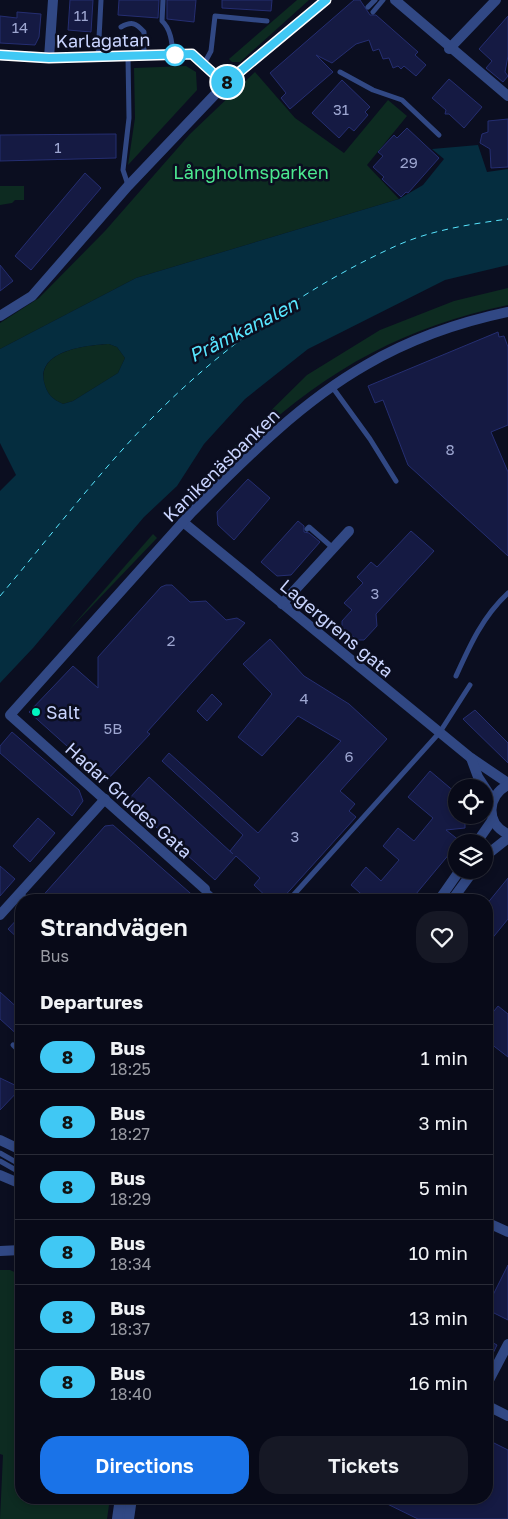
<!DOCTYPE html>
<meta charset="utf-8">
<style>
:root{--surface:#080a18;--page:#161825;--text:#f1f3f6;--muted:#989aa2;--line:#292b37;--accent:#1a73e8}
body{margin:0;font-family:"Golos Text",sans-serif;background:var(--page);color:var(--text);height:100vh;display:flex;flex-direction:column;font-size:19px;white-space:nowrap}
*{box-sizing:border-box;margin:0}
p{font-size:16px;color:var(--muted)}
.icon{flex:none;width:28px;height:28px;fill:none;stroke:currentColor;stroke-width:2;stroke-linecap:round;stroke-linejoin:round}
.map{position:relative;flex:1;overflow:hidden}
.side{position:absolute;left:15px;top:894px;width:478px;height:610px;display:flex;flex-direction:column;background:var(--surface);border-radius:20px;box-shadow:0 2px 8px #0003,0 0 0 1px var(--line)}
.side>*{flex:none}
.badge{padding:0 10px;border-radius:16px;font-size:18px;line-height:32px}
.tools{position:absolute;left:448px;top:779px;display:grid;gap:10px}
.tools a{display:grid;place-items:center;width:45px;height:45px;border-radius:50%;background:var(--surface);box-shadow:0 2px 8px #0003,0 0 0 1px var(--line);font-size:25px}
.map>.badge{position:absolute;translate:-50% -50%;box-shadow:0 0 0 2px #fff}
h2{padding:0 25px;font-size:19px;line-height:45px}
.round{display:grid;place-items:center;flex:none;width:52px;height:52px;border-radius:20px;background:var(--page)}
.summary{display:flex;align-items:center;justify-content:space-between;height:85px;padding:0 25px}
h1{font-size:24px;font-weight:600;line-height:38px}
.primary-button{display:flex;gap:10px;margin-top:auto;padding:10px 25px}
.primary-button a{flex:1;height:58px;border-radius:20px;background:var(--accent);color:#fff;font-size:20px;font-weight:600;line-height:58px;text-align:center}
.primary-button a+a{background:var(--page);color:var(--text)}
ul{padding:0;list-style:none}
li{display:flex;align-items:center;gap:15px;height:65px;padding:0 25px;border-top:1px solid var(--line)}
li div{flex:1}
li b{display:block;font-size:19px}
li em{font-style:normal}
li .badge{min-width:55px;font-weight:700;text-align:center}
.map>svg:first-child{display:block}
.green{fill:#0d2b21}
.water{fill:#052d3f;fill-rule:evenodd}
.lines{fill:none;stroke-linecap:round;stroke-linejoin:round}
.ferry{stroke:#58e6ff;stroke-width:1;stroke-dasharray:6 5;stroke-linecap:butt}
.building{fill:#151a43;stroke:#252e71}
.service{stroke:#314884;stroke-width:5}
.minor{stroke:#314884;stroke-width:10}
.tertiary{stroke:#314884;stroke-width:10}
.line-casing{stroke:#fff;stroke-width:11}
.line{stroke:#40c8f4;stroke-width:8}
.stop-dot{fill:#fff;stroke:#40c8f4;stroke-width:2.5}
.poi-dot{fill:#00f5c0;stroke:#0b0e20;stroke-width:2}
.labels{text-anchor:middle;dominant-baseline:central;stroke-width:5;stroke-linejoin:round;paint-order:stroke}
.number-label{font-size:15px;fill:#9da6d0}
.street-label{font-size:18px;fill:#cad5ff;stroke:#0b0e20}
.park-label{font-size:18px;fill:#4ce990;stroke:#0b0e20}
.poi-label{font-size:18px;fill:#cad5ff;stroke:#0b0e20;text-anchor:start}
.water-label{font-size:19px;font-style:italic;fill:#58e6ff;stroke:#0b0e20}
</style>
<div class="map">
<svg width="508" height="1519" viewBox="0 0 508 1519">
<rect width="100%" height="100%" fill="#0b0e20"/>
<!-- green -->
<g class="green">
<polygon points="297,0 309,0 240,62 232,62 229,59"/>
<polygon points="186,66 196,72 197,90 128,165 135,118 134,68"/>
<polygon points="255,72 295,118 344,153 388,100 407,116 367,165 399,199 136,278 0,349 0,323 39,298 105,231 190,134"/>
<polygon points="0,186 24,186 24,200 15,200 12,203 0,205"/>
<path d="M508 288V305C403 327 324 371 246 445 227 463 211 485 193 505L183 497 307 375 380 330 454 301Z"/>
<path d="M109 344 117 347 125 358 118 373 73 401 63 404C52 399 47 394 44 382 37 350 88 345 109 344Z"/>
<polygon points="153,534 157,538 69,630"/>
<polygon points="0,1270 10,1270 21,1275 21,1498 110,1498 107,1519 0,1519 3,1455 0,1454"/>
</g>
<!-- water -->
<path class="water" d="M478 145 487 172 508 169V265L445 280 308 349 245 399 204 444 177 486 144 517 33 648 0 683V491L16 475 0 443V349L136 278 399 199 423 185 444 159 432 149ZM109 344 117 347 125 358 118 373 73 401 63 404C52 399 47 394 44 382 37 350 88 345 109 344Z"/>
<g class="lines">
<!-- ferry -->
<path class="ferry" d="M0 596C49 538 99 472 152 418 222 347 307 286 398 245 432 230 471 224 508 219"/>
</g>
<!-- building -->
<g class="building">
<polygon points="70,0 93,0 91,32 68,30"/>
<polygon points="119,0 159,0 158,18 118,15"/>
<polygon points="167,0 196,0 194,22 167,19"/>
<polygon points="222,0 272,0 271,11 222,8"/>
<polygon points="354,0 360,0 370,15 376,15 418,52 415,55 426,65 416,76 404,66 401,69 398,66 393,68 389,58 383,59 379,49 373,51 369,40 356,44 332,63 316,55 333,72 290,109 281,98 286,93 270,73"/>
<polygon points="17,12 41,14 39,37 35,45 0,43 0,16 17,18"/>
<polygon points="508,16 508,56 505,72 508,76 503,82 486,68 492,61 479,49"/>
<polygon points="449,79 482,107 464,128 449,114 445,114 446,110 432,98"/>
<polygon points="342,80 370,107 365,112 368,115 354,131 349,127 339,138 312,113"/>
<polygon points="508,119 508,167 491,168 490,149 480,143 482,134 488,132 488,121"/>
<polygon points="407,128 439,158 408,193 406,192 401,197 382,179 384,177 373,167 383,156 378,152 394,135 397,138"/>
<polygon points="116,134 116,158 0,161 0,135"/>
<polygon points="85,173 101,188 31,270 15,256"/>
<polygon points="0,265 13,281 0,291"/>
<polygon points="498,332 499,337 504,336 508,347 508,425 491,432 508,472 508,556 408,465 383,400 375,403 368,386"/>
<polygon points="248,479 270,498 234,540 218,525 217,512"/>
<polygon points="298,521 304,526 304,532 309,533 320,542 291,575 277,576 261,562"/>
<polygon points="411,531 434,551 376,614 377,626 364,640 357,640 342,627 342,621 352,610 344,603 363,583 357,577 371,562 377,567"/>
<polygon points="166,585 172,585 190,602 206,601 226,620 237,618 245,623 147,732 150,734 106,781 29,712 73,666 98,688 98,657 161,587"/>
<polygon points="270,639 304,676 349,704 387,739 340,791 355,804 349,811 356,817 281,900 270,900 254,885 260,878 236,856 215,880 127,801 149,777 233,854 230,851 243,835 162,761 169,753 258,833 341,741 298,716 262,756 238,737 272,694 243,664"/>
<polygon points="212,694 222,704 207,721 197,711"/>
<polygon points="475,710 508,743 508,763 463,719"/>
<polygon points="12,732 79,790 83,801 72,816 0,753 0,746"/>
<polygon points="430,771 456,793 456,815 470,815 465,821 465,828 446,830 460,841 411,900 368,900 351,885 366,867 381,881 399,860 383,846 398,828 414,841 433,818 408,797"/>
<polygon points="38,818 55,833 30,862 13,846"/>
<polygon points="113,825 198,900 39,900 105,826"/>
<polygon points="0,866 15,879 0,896"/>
<polygon points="508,878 508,919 486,946 486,905"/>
<polygon points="21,915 21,941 8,929"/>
<polygon points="0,992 21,1011 21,1038 0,1019"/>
<polygon points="498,1006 508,1014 508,1057 486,1040 486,1021"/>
<polygon points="0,1078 21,1088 0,1110"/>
<polygon points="508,1265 508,1320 486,1309"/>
<polygon points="486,1339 497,1345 486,1368"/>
<polygon points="486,1439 508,1450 508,1519 418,1519 375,1498 486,1498"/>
</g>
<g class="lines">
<!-- service -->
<g class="service">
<path d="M163 0 162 21C171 29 172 43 173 54"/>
<polyline points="368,7 375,0"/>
<polyline points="373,12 383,0"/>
<path d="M121 27C132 21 136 23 144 32V56"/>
<polyline points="98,57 101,0"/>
<polyline points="128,57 129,118 123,170 128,185"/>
<polyline points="204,64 211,51 215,16 267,21"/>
<polyline points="340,72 373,90 402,100 439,135"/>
<polyline points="333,388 370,439 396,481"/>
<polyline points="307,529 309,527 333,548"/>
<path d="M456 676C470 645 483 616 508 593"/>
<polyline points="205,889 217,900"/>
<polyline points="20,893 28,900"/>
<polyline points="289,900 440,732 470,685"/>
<polyline points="13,1045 21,1053"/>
<polyline points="18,1124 21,1120"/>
<polyline points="0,1153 21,1165"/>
<polyline points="0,1161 21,1173"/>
<polyline points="124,1519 126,1498"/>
</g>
<!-- minor -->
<g class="minor">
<polyline points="395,0 508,96"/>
<polyline points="449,49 496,0"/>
<polyline points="0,55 49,58 192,54 225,84"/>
<polyline points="49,58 53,0"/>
<polyline points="0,316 32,296 128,186 225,84 326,0"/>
<polyline points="183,522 471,758 508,783"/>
<polyline points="282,604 349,531"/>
<polyline points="471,758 478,777 493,800"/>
<path d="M205 889 10 715 192 512C245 459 301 402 366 365 409 340 460 322 508 312"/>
<polyline points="0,915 105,799"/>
<polyline points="486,1222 508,1232"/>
<polyline points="0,1251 21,1250"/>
<polyline points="486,1386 508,1344"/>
<polyline points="486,1405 508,1416"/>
</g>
<!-- tertiary -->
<g class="tertiary">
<path d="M508 785C487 795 485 824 508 834"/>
<polyline points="477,842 493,819"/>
<polyline points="484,857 508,838"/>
<polyline points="439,900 460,870"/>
<polyline points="452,900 474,870"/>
<polyline points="0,1140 21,1150"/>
<polyline points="0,1175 21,1184"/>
<polyline points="117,1519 120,1498"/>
<polyline points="129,1519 132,1498"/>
</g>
</g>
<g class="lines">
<defs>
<polyline id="line" points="0,55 49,58 192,54 225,84 326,0"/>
</defs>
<!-- line casing -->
<use href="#line" class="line-casing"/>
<!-- line -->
<use href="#line" class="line"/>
</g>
<!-- markers -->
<circle class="stop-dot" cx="175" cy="55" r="10"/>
<circle class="poi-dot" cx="36" cy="712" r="5"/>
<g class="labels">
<!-- number labels -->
<g class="number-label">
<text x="81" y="15">11</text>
<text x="20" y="27">14</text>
<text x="341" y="109">31</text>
<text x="58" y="147">1</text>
<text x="409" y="162">29</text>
<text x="450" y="449">8</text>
<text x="375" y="593">3</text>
<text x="171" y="640">2</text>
<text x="304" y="698">4</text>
<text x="113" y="728">5B</text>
<text x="349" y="756">6</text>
<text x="295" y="836">3</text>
</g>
<!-- street labels -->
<g class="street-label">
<text transform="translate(103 40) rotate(-1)">Karlagatan</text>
<text transform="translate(221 465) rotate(-44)">Kanikenäsbanken</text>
<text transform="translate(337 628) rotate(40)">Lagergrens gata</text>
<text transform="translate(129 800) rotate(42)">Hadar Grudes Gata</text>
</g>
<!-- park labels -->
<g class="park-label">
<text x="251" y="172">Långholmsparken</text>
</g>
<!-- poi labels -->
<g class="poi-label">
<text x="46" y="712">Salt</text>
</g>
<!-- water labels -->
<g class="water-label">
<text transform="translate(243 329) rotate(-27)">Pråmkanalen</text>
</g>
</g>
</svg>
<div class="tools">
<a><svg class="icon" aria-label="locate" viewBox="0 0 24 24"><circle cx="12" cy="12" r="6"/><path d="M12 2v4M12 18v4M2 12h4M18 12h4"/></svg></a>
<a><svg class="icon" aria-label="layers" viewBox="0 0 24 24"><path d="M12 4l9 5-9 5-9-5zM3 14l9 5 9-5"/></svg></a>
</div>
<b class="badge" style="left:227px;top:82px;background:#40c8f4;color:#111">8</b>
<section class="side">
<div class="summary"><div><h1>Strandvägen</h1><p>Bus</p></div><a class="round"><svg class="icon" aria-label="heart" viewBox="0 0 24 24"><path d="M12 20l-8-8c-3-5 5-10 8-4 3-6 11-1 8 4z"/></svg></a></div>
<h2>Departures</h2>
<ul>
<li><span class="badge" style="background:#40c8f4;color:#111">8</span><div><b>Bus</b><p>18:25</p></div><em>1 min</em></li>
<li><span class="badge" style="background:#40c8f4;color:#111">8</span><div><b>Bus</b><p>18:27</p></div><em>3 min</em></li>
<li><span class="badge" style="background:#40c8f4;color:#111">8</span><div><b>Bus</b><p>18:29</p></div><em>5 min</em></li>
<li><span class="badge" style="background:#40c8f4;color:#111">8</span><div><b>Bus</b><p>18:34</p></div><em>10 min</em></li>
<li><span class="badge" style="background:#40c8f4;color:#111">8</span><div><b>Bus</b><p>18:37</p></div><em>13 min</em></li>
<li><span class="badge" style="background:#40c8f4;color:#111">8</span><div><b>Bus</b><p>18:40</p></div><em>16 min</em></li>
</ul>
<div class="primary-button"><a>Directions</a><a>Tickets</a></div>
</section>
</div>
